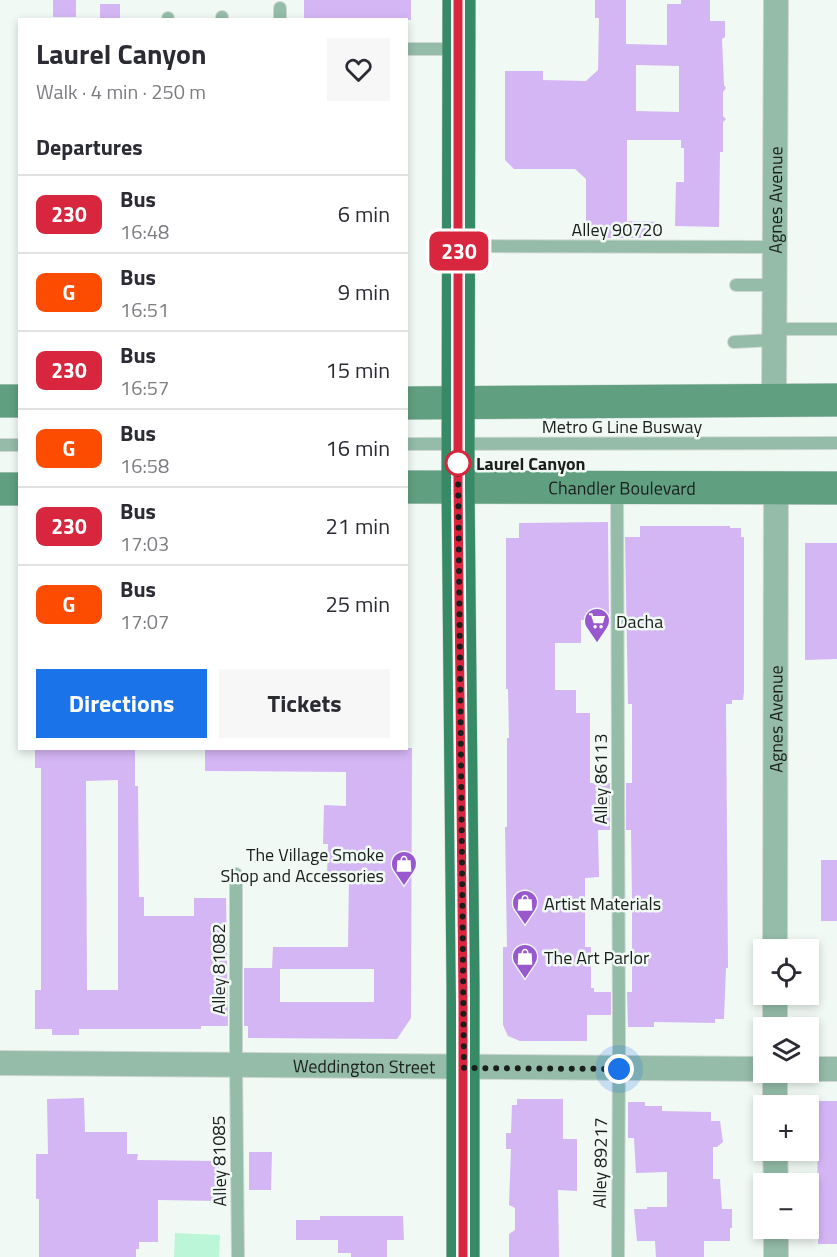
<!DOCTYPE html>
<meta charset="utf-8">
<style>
:root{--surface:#fff;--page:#f7f7f7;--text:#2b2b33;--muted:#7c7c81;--line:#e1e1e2;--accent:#1a73e8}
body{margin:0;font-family:"Titillium Web",sans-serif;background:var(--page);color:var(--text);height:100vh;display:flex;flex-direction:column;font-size:22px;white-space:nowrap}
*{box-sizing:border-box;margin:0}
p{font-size:20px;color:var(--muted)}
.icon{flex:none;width:33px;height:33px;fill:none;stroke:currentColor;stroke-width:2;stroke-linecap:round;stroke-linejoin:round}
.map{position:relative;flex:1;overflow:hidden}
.sheet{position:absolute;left:18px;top:18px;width:390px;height:732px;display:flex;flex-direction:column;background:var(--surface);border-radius:0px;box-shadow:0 3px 9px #0003}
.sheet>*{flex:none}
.badge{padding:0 12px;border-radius:9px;font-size:21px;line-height:39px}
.buttons{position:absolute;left:753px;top:939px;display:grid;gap:12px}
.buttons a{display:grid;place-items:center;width:66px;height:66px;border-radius:0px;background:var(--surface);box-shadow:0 3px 9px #0003;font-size:30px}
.you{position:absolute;width:30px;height:30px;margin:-15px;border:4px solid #fff;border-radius:50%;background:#1a73e8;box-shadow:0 0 0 9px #1a73e833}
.map>.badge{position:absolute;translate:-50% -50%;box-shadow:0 0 0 3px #fff}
h2{padding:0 18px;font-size:22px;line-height:54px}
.round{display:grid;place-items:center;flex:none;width:63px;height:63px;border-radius:0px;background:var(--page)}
.headline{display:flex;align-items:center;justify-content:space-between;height:102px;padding:0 18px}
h1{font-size:28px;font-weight:700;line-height:45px}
.action{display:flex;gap:12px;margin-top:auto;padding:12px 18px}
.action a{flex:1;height:69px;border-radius:0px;background:var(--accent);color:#fff;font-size:24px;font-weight:700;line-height:69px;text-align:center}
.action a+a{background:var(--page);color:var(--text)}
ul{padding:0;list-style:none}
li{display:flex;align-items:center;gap:18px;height:78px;padding:0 18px;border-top:2px solid var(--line)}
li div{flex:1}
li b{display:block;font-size:22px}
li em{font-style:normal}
li .badge{min-width:66px;font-weight:700;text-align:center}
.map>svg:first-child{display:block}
.park{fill:#baf6d7}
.building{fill:#d4b6f5;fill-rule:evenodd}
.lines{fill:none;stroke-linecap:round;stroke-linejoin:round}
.lane-casing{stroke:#ced6d1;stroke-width:14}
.street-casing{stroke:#ced6d1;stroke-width:26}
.secondary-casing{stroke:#ced6d1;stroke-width:34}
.primary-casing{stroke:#ced6d1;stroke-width:34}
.lane{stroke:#94bca8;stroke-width:12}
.street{stroke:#94bca8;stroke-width:24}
.secondary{stroke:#619f81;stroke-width:33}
.primary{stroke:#378a66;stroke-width:33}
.line-casing{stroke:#fff;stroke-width:14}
.line{stroke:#d7263d;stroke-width:9}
.walk{stroke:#1a1e1c;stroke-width:6;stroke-dasharray:0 10.8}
.stop-dot{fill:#fff;stroke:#d7263d;stroke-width:3}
.labels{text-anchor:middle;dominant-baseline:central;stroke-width:5;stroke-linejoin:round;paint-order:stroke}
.street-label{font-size:18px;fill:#1a1e1c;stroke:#f0f9f4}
.stop-label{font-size:18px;font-weight:bold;fill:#1a1e1c;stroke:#f0f9f4;text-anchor:start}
.poi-label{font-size:18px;fill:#1a1e1c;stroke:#f0f9f4;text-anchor:start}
</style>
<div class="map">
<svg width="837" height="1257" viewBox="0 0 837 1257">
<rect width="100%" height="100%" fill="#f0f9f4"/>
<!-- park -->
<polygon class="park" points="175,1233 220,1235 219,1257 174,1257"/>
<!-- building -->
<g class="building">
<rect x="53" y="0" width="23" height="17"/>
<rect x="304" y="0" width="107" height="20"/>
<path d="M595 0H626V44L667 45V4H681V0H710V21H725V37L722 39 724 85 726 88 723 92V116L726 119 723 122V152H720L719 227 675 226 676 182H684V148H681V140H627V221L661 222V238H591V235H586V179L575 169H514L505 160V71H543V80L586 81 598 70 599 18H595ZM636 65 679 66V112L636 111Z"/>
<rect x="100" y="4" width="20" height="16"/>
<polygon points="608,522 609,620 581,620 581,643 555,643 555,690 576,690 576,713 590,713 590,783 610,783 610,830 598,830 599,877 585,878 585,947 591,947 591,988 594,988 594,992 611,992 611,1015 587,1015 587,1041 520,1041 508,1036 503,1025 503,947 507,947 505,827 507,827 507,738 509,738 508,689 506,689 506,538 519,538 519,523"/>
<polygon points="640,526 730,526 730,528 741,528 741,537 744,537 744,692 743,700 732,700 732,704 726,704 728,968 726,968 724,1019 715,1019 715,1023 654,1022 654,1027 628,1027 627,992 632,992 632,898 631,830 626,830 626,783 632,783 632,704 628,704 625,537 640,537"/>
<polygon points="805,543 837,543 837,659 805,660"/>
<path d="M35 748H135V786H138L139 897H144V916H194V898H226L228 1026H201V1029H79V1035H52V1029H35V990H41V768H35ZM118 780V990H87L86 781Z"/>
<path d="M205 748H412L411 1018 397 1039 248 1038V1026H244V968H272L273 947H348L349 875H327L328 844H323L324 805 346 806V772L205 771ZM280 969H374V1002H280Z"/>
<rect x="821" y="860" width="16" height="61"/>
<polygon points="84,1098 85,1132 127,1132 127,1154 138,1154 137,1160 219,1161 218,1201 158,1200 158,1242 139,1242 139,1249 136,1249 136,1257 39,1257 39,1199 36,1199 36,1154 48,1154 47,1099"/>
<polygon points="517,1099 563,1099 563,1139 577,1139 577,1191 558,1190 559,1257 509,1257 509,1234 515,1230 515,1208 509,1205 511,1149 506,1149 506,1133 511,1133 512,1105 517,1105"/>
<polygon points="819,1101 837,1101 837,1244 818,1244 817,1108 819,1108"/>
<polygon points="628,1102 645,1102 645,1106 662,1106 662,1111 711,1112 711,1121 720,1121 723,1142 717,1147 713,1147 713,1179 720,1179 722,1209 732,1209 732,1228 730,1228 730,1241 704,1241 704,1257 656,1257 655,1241 637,1241 634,1209 647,1209 647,1207 667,1207 667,1172 636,1173 634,1138 628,1138"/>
<polygon points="249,1152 272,1152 271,1190 249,1190"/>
<polygon points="320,1216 403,1216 404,1240 387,1240 387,1257 351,1257 351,1253 338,1253 338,1240 296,1240 296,1220 320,1220"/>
</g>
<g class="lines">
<defs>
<g id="lane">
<polyline points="222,17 222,20"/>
<polyline points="168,18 168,20"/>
<polyline points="280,20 280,8"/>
<polyline points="406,49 457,49"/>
<polyline points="460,246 775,247"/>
<polyline points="736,285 775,285"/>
<polyline points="774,329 837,329"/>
<polyline points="734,342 775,340"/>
<polyline points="406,444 837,443"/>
<polyline points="0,445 20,445"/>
<polyline points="617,490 619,1043 618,1257"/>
<polyline points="236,874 236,1065 238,1257"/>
</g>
<g id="street">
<path id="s1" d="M774 400 776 0"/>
<path id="s2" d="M775 950 776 488"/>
<polyline points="775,1028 775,994"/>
<path id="s3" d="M0 1063 764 1069"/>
<polyline points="808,1069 837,1069"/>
<polyline points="775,1072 775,1106"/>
<polyline points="775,1150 776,1184"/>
<polyline points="776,1228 776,1257"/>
</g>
<g id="secondary">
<polyline points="0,401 20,401"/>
<polyline points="406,403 837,400"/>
<path id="s4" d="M406 487 837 488"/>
<polyline points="0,489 20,489"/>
</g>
<polyline id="primary" points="459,0 458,486 463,984 463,1257"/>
</defs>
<!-- lane casing -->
<use href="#lane" class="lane-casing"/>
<!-- street casing -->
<use href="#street" class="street-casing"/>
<!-- secondary casing -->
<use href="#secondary" class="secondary-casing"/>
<!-- primary casing -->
<use href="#primary" class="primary-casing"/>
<!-- lane -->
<use href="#lane" class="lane"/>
<!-- street -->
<use href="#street" class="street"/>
<!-- secondary -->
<use href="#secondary" class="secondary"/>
<!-- primary -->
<use href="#primary" class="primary"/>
</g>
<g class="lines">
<defs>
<polyline id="line" points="458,0 458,486 463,1005 463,1257"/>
</defs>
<!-- line casing -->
<use href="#line" class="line-casing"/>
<!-- line -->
<use href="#line" class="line"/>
<!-- walk -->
<polyline class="walk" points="458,463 464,1068 619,1069"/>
</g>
<!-- icons -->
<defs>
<symbol id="supermarket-pin" viewBox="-11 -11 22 30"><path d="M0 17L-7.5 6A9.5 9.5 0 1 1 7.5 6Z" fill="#9859cf" stroke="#f0f9f4"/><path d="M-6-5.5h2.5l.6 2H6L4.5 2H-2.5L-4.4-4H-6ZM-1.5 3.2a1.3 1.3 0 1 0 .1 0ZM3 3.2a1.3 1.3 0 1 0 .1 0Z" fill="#fff"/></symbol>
<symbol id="shop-pin" viewBox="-11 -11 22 30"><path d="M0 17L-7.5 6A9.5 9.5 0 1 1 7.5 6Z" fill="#9859cf" stroke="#f0f9f4"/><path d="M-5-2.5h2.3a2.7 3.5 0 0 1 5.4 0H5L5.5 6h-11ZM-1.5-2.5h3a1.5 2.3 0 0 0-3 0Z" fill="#fff"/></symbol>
</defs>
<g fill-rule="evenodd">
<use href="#supermarket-pin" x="582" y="606" width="30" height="40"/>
<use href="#shop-pin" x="389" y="849" width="30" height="40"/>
<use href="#shop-pin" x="510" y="888" width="30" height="40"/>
<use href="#shop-pin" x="510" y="942" width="30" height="40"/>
</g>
<!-- markers -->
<circle class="stop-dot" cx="458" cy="463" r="12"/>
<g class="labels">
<!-- street labels -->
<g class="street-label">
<text stroke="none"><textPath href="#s1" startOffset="200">Agnes Avenue</textPath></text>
<text x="617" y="229">Alley 90720</text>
<text x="622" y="426">Metro G Line Busway</text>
<text stroke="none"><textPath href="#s4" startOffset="216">Chandler Boulevard</textPath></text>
<text stroke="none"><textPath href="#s2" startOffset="231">Agnes Avenue</textPath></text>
<text transform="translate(600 779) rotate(-90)">Alley 86113</text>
<text transform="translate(218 969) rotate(-90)">Alley 81082</text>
<text stroke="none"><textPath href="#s3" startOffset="364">Weddington Street</textPath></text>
<text transform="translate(219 1161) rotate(-91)">Alley 81085</text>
<text transform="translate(600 1163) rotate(-89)">Alley 89217</text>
</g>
<!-- stop labels -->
<g class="stop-label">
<text x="476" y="463">Laurel Canyon</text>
</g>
<!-- poi labels -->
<g class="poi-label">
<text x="616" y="621">Dacha</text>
<text x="384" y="854" text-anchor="end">The Village Smoke<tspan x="384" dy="21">Shop and Accessories</tspan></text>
<text x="544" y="903">Artist Materials</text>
<text x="544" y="957">The Art Parlor</text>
</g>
</g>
</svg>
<div class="buttons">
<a><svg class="icon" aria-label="locate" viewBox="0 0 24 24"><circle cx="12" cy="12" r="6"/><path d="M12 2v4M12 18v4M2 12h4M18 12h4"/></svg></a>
<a><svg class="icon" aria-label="layers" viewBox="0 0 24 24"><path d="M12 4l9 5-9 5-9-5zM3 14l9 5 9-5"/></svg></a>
<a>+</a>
<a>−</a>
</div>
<div class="you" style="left:619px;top:1069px"></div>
<b class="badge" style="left:459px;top:251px;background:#d7263d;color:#fff">230</b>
<section class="sheet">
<div class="headline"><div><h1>Laurel Canyon</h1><p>Walk · 4 min · 250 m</p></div><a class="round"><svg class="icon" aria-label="heart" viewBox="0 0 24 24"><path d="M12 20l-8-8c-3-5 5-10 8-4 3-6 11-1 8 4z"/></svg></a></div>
<h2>Departures</h2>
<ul>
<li><span class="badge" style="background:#d7263d;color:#fff">230</span><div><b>Bus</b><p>16:48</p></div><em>6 min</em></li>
<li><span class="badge" style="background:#fc4c02;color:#fff">G</span><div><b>Bus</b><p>16:51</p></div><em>9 min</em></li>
<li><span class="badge" style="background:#d7263d;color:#fff">230</span><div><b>Bus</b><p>16:57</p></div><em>15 min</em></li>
<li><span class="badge" style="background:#fc4c02;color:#fff">G</span><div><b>Bus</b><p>16:58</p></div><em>16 min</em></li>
<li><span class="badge" style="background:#d7263d;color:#fff">230</span><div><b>Bus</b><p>17:03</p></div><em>21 min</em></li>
<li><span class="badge" style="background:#fc4c02;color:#fff">G</span><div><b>Bus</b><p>17:07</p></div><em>25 min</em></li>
</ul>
<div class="action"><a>Directions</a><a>Tickets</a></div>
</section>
</div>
